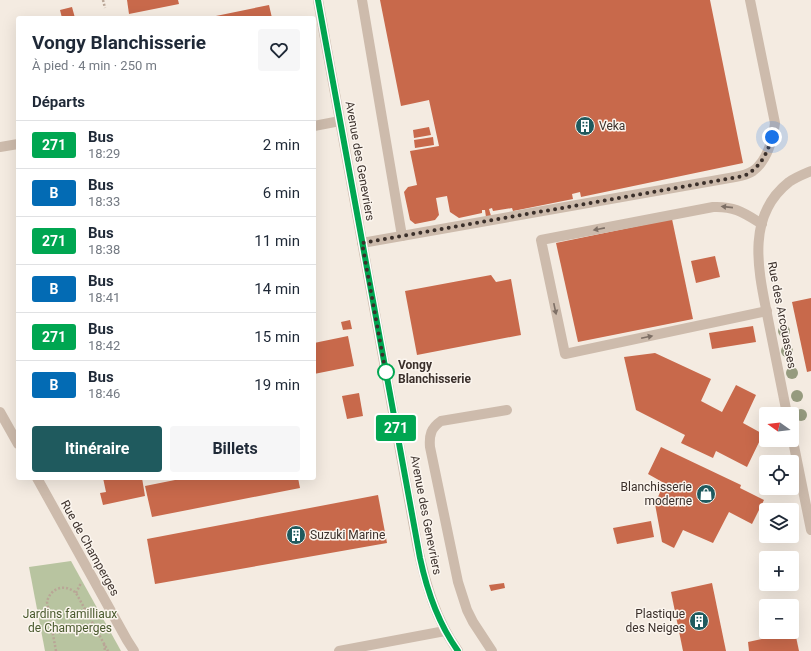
<!DOCTYPE html>
<html lang="fr">
<meta charset="utf-8">
<style>
:root{--surface:#fff;--page:#f6f6f7;--text:#1f2937;--muted:#747a83;--line:#e0e1e3;--accent:#1f5a5e}
body{margin:0;font-family:Roboto,sans-serif;background:var(--page);color:var(--text);height:100vh;display:flex;flex-direction:column;font-size:15px;white-space:nowrap}
*{box-sizing:border-box;margin:0}
p{font-size:13px;color:var(--muted)}
.icon{flex:none;width:22px;height:22px;fill:none;stroke:currentColor;stroke-width:2;stroke-linecap:round;stroke-linejoin:round}
.map{position:relative;flex:1;overflow:hidden}
.sheet{position:absolute;left:16px;top:16px;width:300px;height:464px;display:flex;flex-direction:column;background:var(--surface);border-radius:4px;box-shadow:0 4px 16px #0002}
.sheet>*{flex:none}
.badge{padding:0 8px;border-radius:3px;font-size:14px;line-height:26px}
.needle{width:26px;rotate:284deg}
.tools{position:absolute;left:759px;top:407px;display:grid;gap:8px}
.tools a{display:grid;place-items:center;width:40px;height:40px;border-radius:4px;background:var(--surface);box-shadow:0 4px 16px #0002;font-size:20px}
.you{position:absolute;width:20px;height:20px;margin:-10px;border:3px solid #fff;border-radius:50%;background:#1a73e8;box-shadow:0 0 0 6px #1a73e833}
.map>.badge{position:absolute;translate:-50% -50%;box-shadow:0 0 0 2px #fff}
h2{padding:0 16px;font-size:15px;line-height:36px}
.round{display:grid;place-items:center;flex:none;width:42px;height:42px;border-radius:4px;background:var(--page)}
.head{display:flex;align-items:center;justify-content:space-between;height:68px;padding:0 16px}
h1{font-size:19px;font-weight:700;line-height:30px}
.action{display:flex;gap:8px;margin-top:auto;padding:8px 16px}
.action a{flex:1;height:46px;border-radius:4px;background:var(--accent);color:#fff;font-size:16px;font-weight:700;line-height:46px;text-align:center}
.action a+a{background:var(--page);color:var(--text)}
ul{padding:0;list-style:none}
li{display:flex;align-items:center;gap:12px;height:48px;padding:0 16px;border-top:1px solid var(--line)}
li div{flex:1}
li b{display:block;font-size:15px}
li em{font-style:normal}
li .badge{min-width:44px;font-weight:700;text-align:center}
.map>svg:first-child{display:block}
.green{fill:#b8c4a0}
.building{fill:#c8694b}
.lines{fill:none;stroke-linecap:round;stroke-linejoin:round}
.path{stroke:#b9a596;stroke-width:2.5;stroke-dasharray:2 2;stroke-linecap:butt}
.minor{stroke:#cdbbac;stroke-width:10}
.tree{fill:#969b7f}
.oneway{fill:#7d6f65}
.line-casing{stroke:#fff;stroke-width:9}
.line{stroke:#00a651;stroke-width:6}
.walk{stroke:#3b302b;stroke-width:4;stroke-dasharray:0 7.2}
.stop-dot{fill:#fff;stroke:#00a651;stroke-width:2}
.labels{text-anchor:middle;dominant-baseline:central;stroke-width:3;stroke-linejoin:round;paint-order:stroke}
.poi-label{font-size:12px;fill:#3b302b;stroke:#fbf5ee;text-anchor:start}
.street-label{font-size:12px;fill:#3b302b;stroke:#fbf5ee}
.stop-label{font-size:12px;font-weight:bold;fill:#3b302b;stroke:#fbf5ee;text-anchor:start}
.park-label{font-size:12px;fill:#4a5a2e;stroke:#fbf5ee}
</style>
<div class="map">
<svg width="811" height="651" viewBox="0 0 811 651">
<rect width="100%" height="100%" fill="#f4ebe1"/>
<!-- green -->
<polygon class="green" points="71,561 121,651 45,651 29,567"/>
<!-- building -->
<g class="building">
<polygon points="127,0 178,0 179,4 129,14"/>
<polygon points="380,0 710,0 743,163 581,197 580,192 572,194 573,199 513,211 512,208 493,211 492,208 489,209 491,216 486,217 485,210 482,210 482,213 459,218 450,212 447,196 436,198 439,215 435,220 415,224 410,220 404,192 408,187 417,185 410,151 439,146 429,100 401,106"/>
<polygon points="269,5 272,18 212,18 211,17"/>
<polygon points="72,7 75,18 62,18 60,10"/>
<polygon points="429,127 431,135 414,138 413,130"/>
<polygon points="433,137 434,145 415,148 414,140"/>
<polygon points="672,219 693,319 578,342 556,243"/>
<polygon points="715,256 720,277 696,283 691,261"/>
<polygon points="491,275 496,282 511,279 521,335 417,355 405,291"/>
<polygon points="811,298 811,371 807,372 792,302"/>
<polygon points="350,320 352,329 343,330 341,322"/>
<polygon points="753,326 756,342 712,349 709,333"/>
<polygon points="348,336 354,366 314,374 314,343"/>
<polygon points="655,353 711,379 701,401 722,412 736,385 756,395 743,423 763,434 747,467 716,451 713,458 681,443 685,435 636,410 624,357"/>
<polygon points="359,393 363,416 347,419 342,396"/>
<polygon points="661,447 741,485 740,488 764,500 752,524 729,512 713,543 683,530 674,548 662,542 655,504 664,483 648,474"/>
<polygon points="103,478 142,478 145,496 103,505 100,493 106,492"/>
<polygon points="185,478 298,478 300,488 152,517 145,486"/>
<polygon points="378,495 387,543 155,584 147,539"/>
<polygon points="651,521 654,537 617,544 613,528"/>
<polygon points="504,583 505,588 491,591 489,585"/>
<polygon points="712,583 726,651 683,651 671,592"/>
<polygon points="795,632 799,651 749,651 748,642"/>
</g>
<g class="lines">
<!-- path -->
<g class="path">
<polyline points="103,0 105,8"/>
<polyline points="76,593 81,583"/>
<polyline points="104,644 105,651"/>
<path d="M56 651 47 602C50 588 65 583 76 593L108 651"/>
</g>
<!-- minor -->
<g class="minor">
<path d="M318 0 418 549C426 585 436 620 458 651"/>
<polyline points="362,0 402,236"/>
<polyline points="314,126 340,121"/>
<polyline points="0,147 18,144"/>
<path d="M762 224C744 213 735 206 713 207L541 240 565 354 767 311"/>
<path d="M362 243 735 177C741 176 747 175 753 171 767 161 773 139 775 123L750 0"/>
<polyline points="0,412 18,444"/>
<path d="M787 414C781 384 775 354 769 324 760 277 743 218 789 182 796 177 804 174 811 171"/>
<polyline points="792,436 811,530"/>
<polyline points="37,478 127,640 134,651"/>
<polyline points="339,651 445,631"/>
<path d="M492 651 473 622 467 610 458 582 430 447C429 435 431 428 441 421L507 410"/>
</g>
</g>
<!-- trees -->
<g class="tree">
<circle cx="784" cy="331" r="6"/>
<circle cx="787" cy="351" r="6"/>
<circle cx="792" cy="373" r="6"/>
<circle cx="797" cy="396" r="6"/>
<circle cx="801" cy="415" r="6"/>
</g>
<!-- one-way arrows -->
<defs><path id="oneway-solid" d="M-6-.8H1V-3.2L6.5 0L1 3.2V.8H-6Z"/></defs>
<g class="oneway">
<use href="#oneway-solid" transform="translate(727 207) rotate(-174)"/>
<use href="#oneway-solid" transform="translate(599 229) rotate(169)"/>
<use href="#oneway-solid" transform="translate(555 309) rotate(78)"/>
<use href="#oneway-solid" transform="translate(647 337) rotate(-12)"/>
</g>
<g class="lines">
<defs>
<path id="line" d="M318 0 420 558C427 591 438 623 458 651"/>
</defs>
<!-- line casing -->
<use href="#line" class="line-casing"/>
<!-- line -->
<use href="#line" class="line"/>
<!-- walk -->
<path class="walk" d="M386 372V374L362 243 744 176C760 168 767 154 772 137"/>
</g>
<!-- icons -->
<defs>
<symbol id="building-disc" viewBox="-11 -11 22 22"><circle r="9.5" fill="#1f5a5e" stroke="#fbf5ee"/><path d="M-4-6H4V6H1V3H-1V6H-4ZM-2.5-4.3h1.7v1.8h-1.7ZM.8-4.3h1.7v1.8H.8ZM-2.5-1h1.7V.8h-1.7ZM.8-1h1.7V.8H.8Z" fill="#fff"/></symbol>
<symbol id="shop-disc" viewBox="-11 -11 22 22"><circle r="9.5" fill="#1f5a5e" stroke="#fbf5ee"/><path d="M-5-2.5h2.3a2.7 3.5 0 0 1 5.4 0H5L5.5 6h-11ZM-1.5-2.5h3a1.5 2.3 0 0 0-3 0Z" fill="#fff"/></symbol>
</defs>
<g fill-rule="evenodd">
<use href="#building-disc" x="574" y="115" width="22" height="22"/>
<use href="#shop-disc" x="695" y="483" width="22" height="22"/>
<use href="#building-disc" x="285" y="524" width="22" height="22"/>
<use href="#building-disc" x="688" y="610" width="22" height="22"/>
</g>
<!-- markers -->
<circle class="stop-dot" cx="386" cy="372" r="8"/>
<g class="labels">
<!-- poi labels -->
<g class="poi-label">
<text x="599" y="126">Veka</text>
<text x="692" y="487" text-anchor="end">Blanchisserie<tspan x="692" dy="14">moderne</tspan></text>
<text x="310" y="535">Suzuki Marine</text>
<text x="685" y="614" text-anchor="end">Plastique<tspan x="685" dy="14">des Neiges</tspan></text>
</g>
<!-- street labels -->
<g class="street-label">
<text transform="translate(360 161) rotate(80)">Avenue des Genevriers</text>
<text transform="translate(782 315) rotate(79)">Rue des Arcouasses</text>
<text transform="translate(426 515) rotate(79)">Avenue des Genevriers</text>
<text transform="translate(90 548) rotate(61)">Rue de Champerges</text>
</g>
<!-- stop labels -->
<g class="stop-label">
<text x="398" y="365">Vongy<tspan x="398" dy="14">Blanchisserie</tspan></text>
</g>
<!-- park labels -->
<g class="park-label">
<text x="70" y="614">Jardins familliaux<tspan x="70" dy="14">de Champerges</tspan></text>
</g>
</g>
</svg>
<div class="tools">
<a><svg class="needle" viewBox="-14 -14 28 28"><path d="M0-13l5 13h-10z" fill="#e53935"/><path d="M0 13l5-13h-10z" fill="#747a83"/></svg></a>
<a><svg class="icon" aria-label="locate" viewBox="0 0 24 24"><circle cx="12" cy="12" r="6"/><path d="M12 2v4M12 18v4M2 12h4M18 12h4"/></svg></a>
<a><svg class="icon" aria-label="layers" viewBox="0 0 24 24"><path d="M12 4l9 5-9 5-9-5zM3 14l9 5 9-5"/></svg></a>
<a>+</a>
<a>−</a>
</div>
<div class="you" style="left:772px;top:137px"></div>
<b class="badge" style="left:396px;top:428px;background:#00a651;color:#fff">271</b>
<section class="sheet">
<div class="head"><div><h1>Vongy Blanchisserie</h1><p>À pied · 4 min · 250 m</p></div><a class="round"><svg class="icon" aria-label="heart" viewBox="0 0 24 24"><path d="M12 20l-8-8c-3-5 5-10 8-4 3-6 11-1 8 4z"/></svg></a></div>
<h2>Départs</h2>
<ul>
<li><span class="badge" style="background:#00a651;color:#fff">271</span><div><b>Bus</b><p>18:29</p></div><em>2 min</em></li>
<li><span class="badge" style="background:#036bb4;color:#fff">B</span><div><b>Bus</b><p>18:33</p></div><em>6 min</em></li>
<li><span class="badge" style="background:#00a651;color:#fff">271</span><div><b>Bus</b><p>18:38</p></div><em>11 min</em></li>
<li><span class="badge" style="background:#036bb4;color:#fff">B</span><div><b>Bus</b><p>18:41</p></div><em>14 min</em></li>
<li><span class="badge" style="background:#00a651;color:#fff">271</span><div><b>Bus</b><p>18:42</p></div><em>15 min</em></li>
<li><span class="badge" style="background:#036bb4;color:#fff">B</span><div><b>Bus</b><p>18:46</p></div><em>19 min</em></li>
</ul>
<div class="action"><a>Itinéraire</a><a>Billets</a></div>
</section>
</div>
